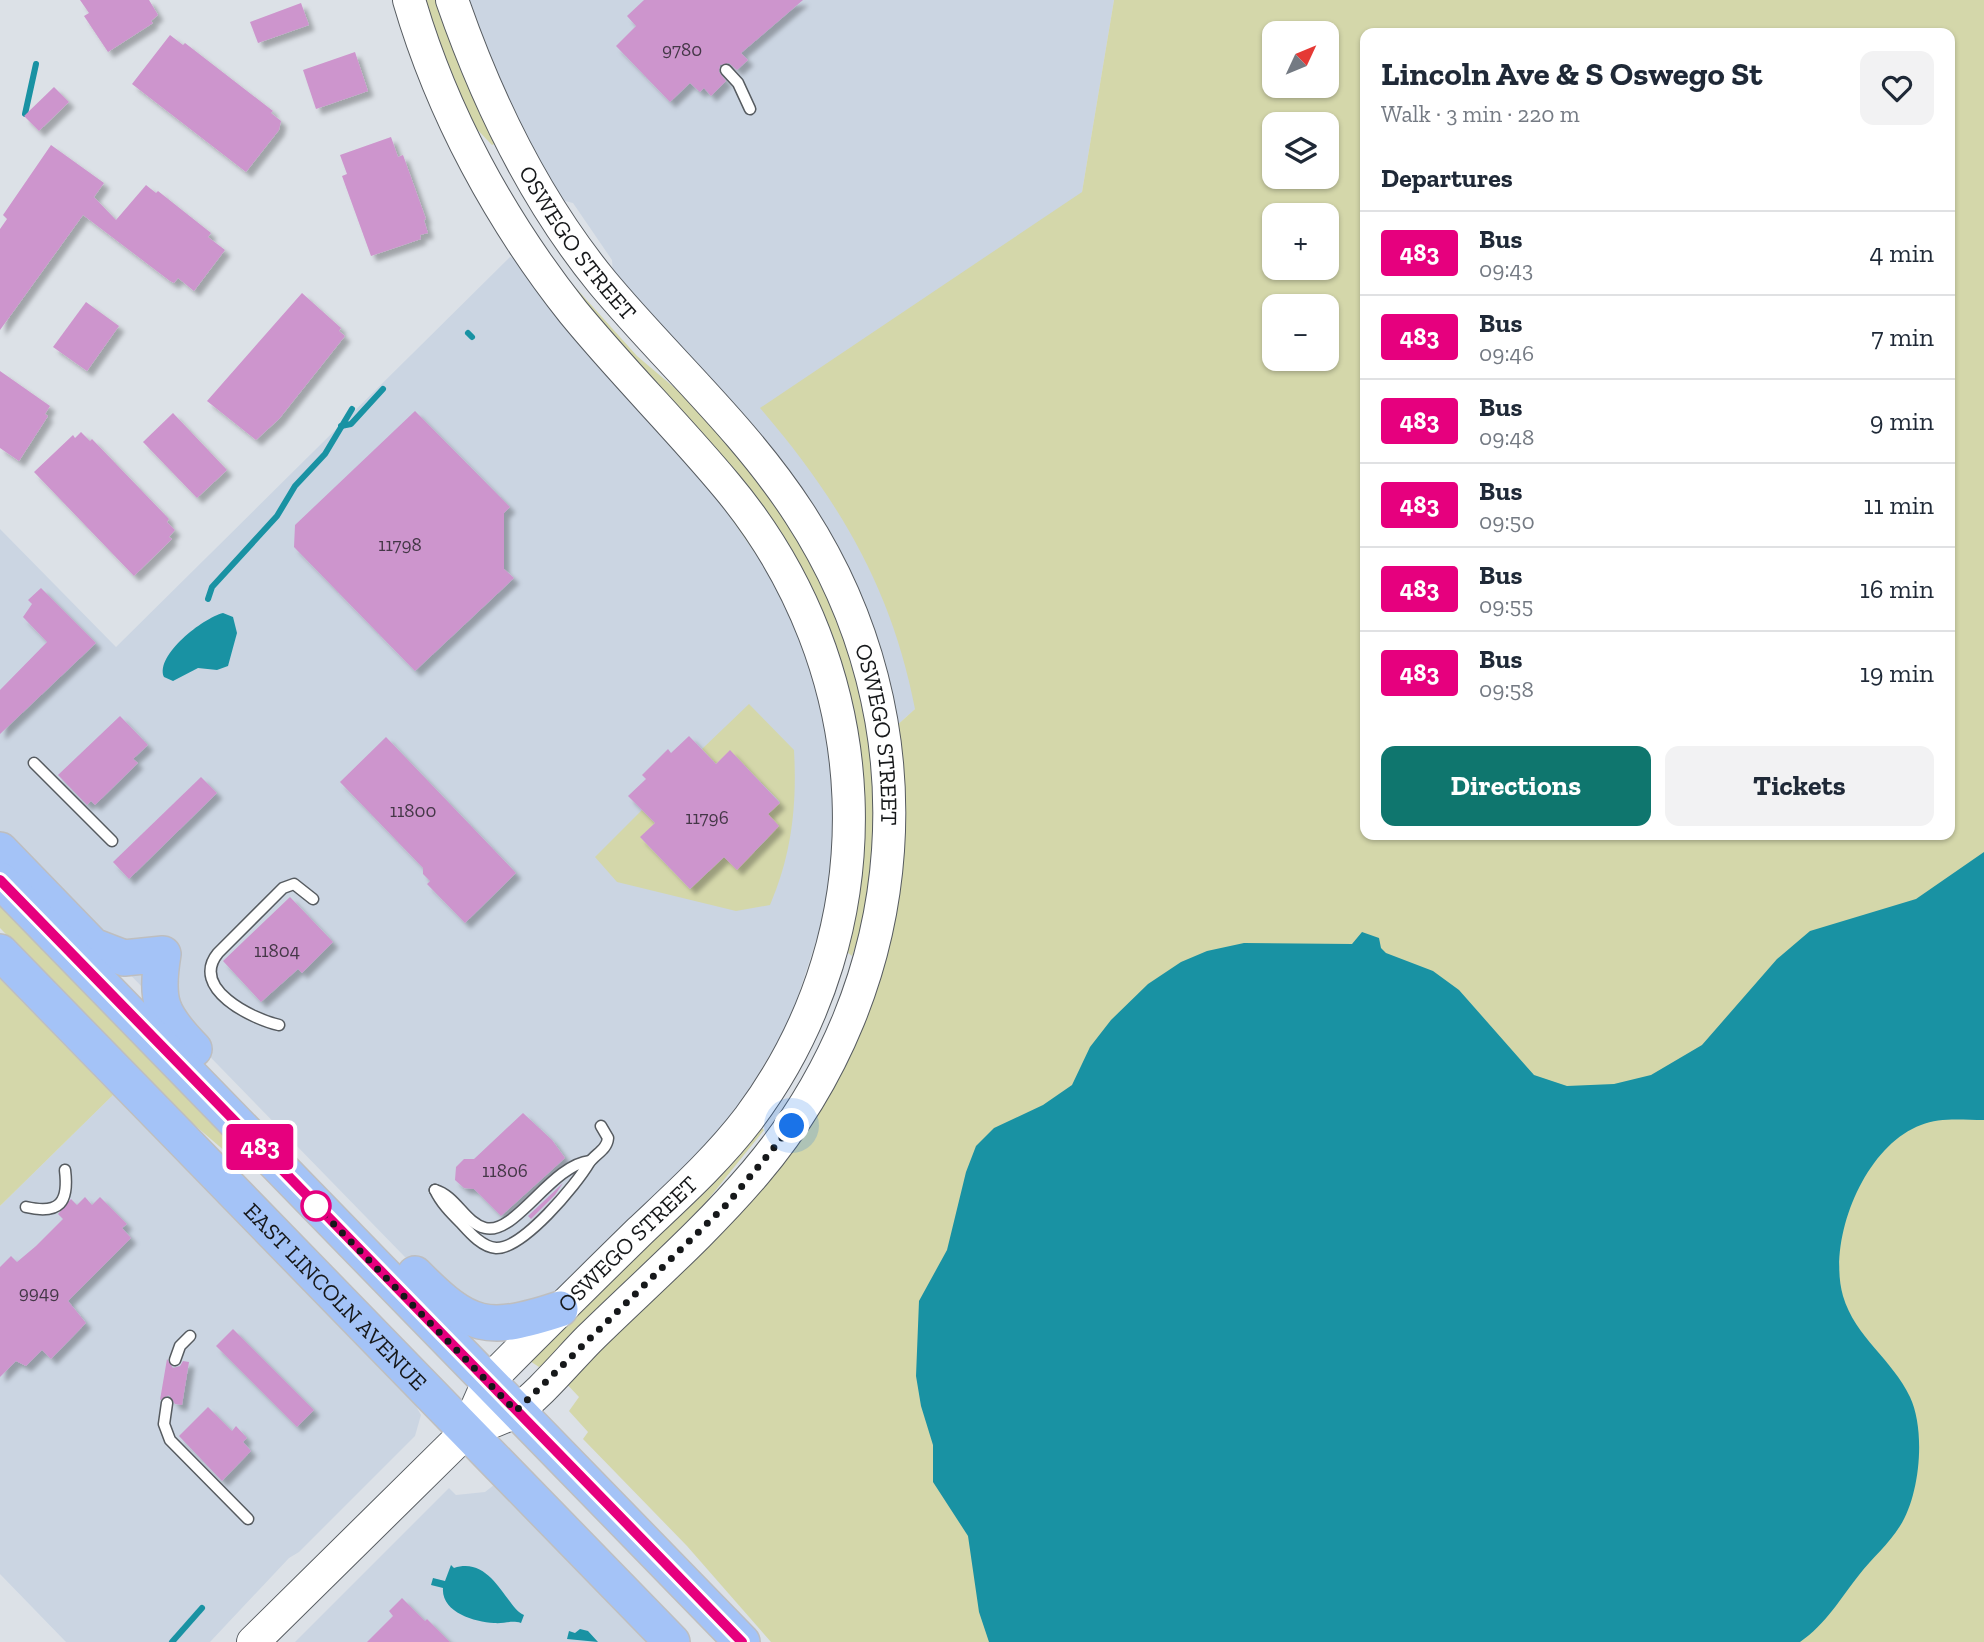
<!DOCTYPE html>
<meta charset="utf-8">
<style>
:root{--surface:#fff;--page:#f2f2f3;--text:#1f2937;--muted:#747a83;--line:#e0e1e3;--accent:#0f766e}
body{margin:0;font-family:"Zilla Slab",serif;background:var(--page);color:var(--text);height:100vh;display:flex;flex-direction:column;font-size:26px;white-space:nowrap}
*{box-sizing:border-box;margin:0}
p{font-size:23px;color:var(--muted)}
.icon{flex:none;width:38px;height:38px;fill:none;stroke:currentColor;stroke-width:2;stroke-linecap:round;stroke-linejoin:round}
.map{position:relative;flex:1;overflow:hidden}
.details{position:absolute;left:1360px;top:28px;width:595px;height:812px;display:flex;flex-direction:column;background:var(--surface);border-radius:14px;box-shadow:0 2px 5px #0004}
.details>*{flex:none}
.badge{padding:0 14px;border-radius:5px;font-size:24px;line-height:46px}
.needle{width:46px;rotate:46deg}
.fabs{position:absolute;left:1262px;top:21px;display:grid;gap:14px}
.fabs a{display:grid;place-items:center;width:77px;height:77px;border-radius:14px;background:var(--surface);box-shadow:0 2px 5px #0004;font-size:35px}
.you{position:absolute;width:35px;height:35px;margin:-18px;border:5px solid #fff;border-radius:50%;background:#1a73e8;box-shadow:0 0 0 10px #1a73e833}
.map>.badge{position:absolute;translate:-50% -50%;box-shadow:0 0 0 4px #fff}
h2{padding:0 21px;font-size:26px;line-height:63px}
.round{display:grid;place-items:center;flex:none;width:74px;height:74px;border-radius:14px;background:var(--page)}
.headline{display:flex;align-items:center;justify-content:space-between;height:119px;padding:0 21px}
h1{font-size:33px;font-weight:700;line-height:52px}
.action{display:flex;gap:14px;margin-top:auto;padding:14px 21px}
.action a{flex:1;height:80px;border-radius:14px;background:var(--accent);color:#fff;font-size:28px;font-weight:700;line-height:80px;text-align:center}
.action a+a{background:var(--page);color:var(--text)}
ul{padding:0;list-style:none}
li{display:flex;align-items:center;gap:21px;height:84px;padding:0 21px;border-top:2px solid var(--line)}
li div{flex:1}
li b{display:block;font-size:26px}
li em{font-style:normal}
li .badge{min-width:77px;font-weight:700;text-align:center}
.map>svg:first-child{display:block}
.built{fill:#cbd5e2}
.green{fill:#d4d7aa;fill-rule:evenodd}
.water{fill:#1992a3}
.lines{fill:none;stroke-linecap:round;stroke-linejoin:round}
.stream{stroke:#1992a3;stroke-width:6}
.building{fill:#cd95cd;filter:url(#shadow)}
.lane-casing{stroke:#565b60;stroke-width:13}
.secondary-casing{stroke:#565b60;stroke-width:34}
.primary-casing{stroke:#bebebf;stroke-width:38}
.lane{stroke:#fff;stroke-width:10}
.secondary{stroke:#fff;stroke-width:32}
.primary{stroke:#a4c3f7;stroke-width:35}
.line-casing{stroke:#fff;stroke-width:16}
.line{stroke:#e6007e;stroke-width:10}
.walk{stroke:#16181a;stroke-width:7;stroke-dasharray:0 12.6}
.stop-dot{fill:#fff;stroke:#e6007e;stroke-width:3.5}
.labels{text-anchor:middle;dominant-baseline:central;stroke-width:7;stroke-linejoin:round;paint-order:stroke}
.number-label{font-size:19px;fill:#443747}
.street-label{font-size:23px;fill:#16181a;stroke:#e9eef4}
</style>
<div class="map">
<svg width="1984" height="1642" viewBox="0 0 1984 1642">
<defs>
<filter id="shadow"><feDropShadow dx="5.5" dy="5.5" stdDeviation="2" flood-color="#0004"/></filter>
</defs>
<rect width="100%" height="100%" fill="#dce1e7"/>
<!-- built -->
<g class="built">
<polygon points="463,0 1114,0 1082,192 915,709 894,728 613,274 612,260 573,203 561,200 518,131"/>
<polygon points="510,257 514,258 548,303 710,483 781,583 830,726 836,858 820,936 816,941 789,1023 725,1129 556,1296 498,1308 441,1294 0,841 0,529 116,647"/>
<polygon points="113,1095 416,1406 421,1415 415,1436 299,1552 289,1558 210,1642 66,1642 0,1574 0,1206"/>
<polygon points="494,1485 646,1642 295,1642 449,1488 456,1495 485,1492"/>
</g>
<!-- green -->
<g class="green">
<polygon points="420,0 440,0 499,142 492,145 471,123"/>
<path d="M1114 0H1984V1642H771L687 1546 583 1439 588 1432 569 1411 579 1397 563 1380 847 1054 894 728 915 709C892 589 839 500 760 408L1082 192ZM1274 33H1326V86H1274ZM1365 33H1950V835H1365ZM1274 124H1326V177H1274ZM1274 215H1326V268H1274ZM1274 306H1326V359H1274Z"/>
<polygon points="575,287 637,356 689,400 760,480 816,566 854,657 876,781 871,901 852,956 847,952 846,934 845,683 588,311"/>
<path d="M749 704 794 750C797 805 792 854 770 905L736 911 617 882 595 857 642 810 655 823 641 838 690 889 724 857 737 869 768 838 756 826 780 802 730 751 716 764 702 749Z"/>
<polygon points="0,906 247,1159 241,1165 176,1109 0,928"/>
<polygon points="0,979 113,1095 0,1206"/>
<polygon points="757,1124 764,1130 690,1222 547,1362 539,1367 530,1361"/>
</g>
<!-- water -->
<g class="water">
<path d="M223 613 233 617 237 633 228 666 217 670 198 668 173 681 164 677C155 655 203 618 223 613Z"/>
<path d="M1984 852V1120C1963 1120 1940 1117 1921 1125 1864 1146 1827 1240 1843 1296 1855 1337 1893 1360 1910 1397 1926 1431 1920 1495 1900 1526 1889 1544 1872 1558 1859 1575 1840 1599 1826 1624 1800 1642H989L979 1612 968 1536 933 1482V1445L921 1406 916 1376 919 1301 947 1250 966 1172 976 1146 994 1128 1043 1105 1072 1085 1090 1047 1111 1020 1148 984 1181 962 1207 951 1244 943 1352 944 1362 932 1379 938 1381 948 1386 953 1433 971 1459 990 1534 1075 1567 1086 1614 1084 1651 1075 1702 1045 1777 959 1810 931 1916 899Z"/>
<path d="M451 1565 454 1568C492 1555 507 1609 524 1615L521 1623C511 1620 504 1624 494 1623 474 1622 441 1612 443 1588L431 1585 433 1578 445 1581Z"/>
<polygon points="580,1629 588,1631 598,1642 567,1639 569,1631 575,1633"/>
</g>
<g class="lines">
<!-- stream -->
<g class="stream">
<polyline points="25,114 36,64"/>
<polyline points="468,333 472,337"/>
<polyline points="341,426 351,424 383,389"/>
<polyline points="208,599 212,587 277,516 295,486 325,454 352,409"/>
<polyline points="172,1642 202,1608"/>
</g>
</g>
<!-- building -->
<g class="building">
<polygon points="80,0 149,0 158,15 151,21 153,23 108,52 84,16 89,13"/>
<polygon points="644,0 803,0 741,53 748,60 737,70 729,63 720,65 719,72 726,81 711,96 704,88 700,92 690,83 670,102 616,46 636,26 627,16"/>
<polygon points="301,3 309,25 258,43 250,22"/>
<polygon points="170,35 183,45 185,43 273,111 271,113 281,121 279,130 246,172 132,84"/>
<polygon points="355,52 368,91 316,109 303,70"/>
<polygon points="54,87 69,102 39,131 24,116"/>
<polygon points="391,137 398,157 403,155 426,219 424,220 428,233 420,235 421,239 371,256 342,176 347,174 340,155"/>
<polygon points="51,145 104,183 94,197 116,220 146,185 156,193 158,191 211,233 208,237 225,250 194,291 178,278 174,283 170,281 83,215 0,330 0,229 7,219 3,215"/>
<polygon points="302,293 341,328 339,331 345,336 279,419 256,440 207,401"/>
<polygon points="86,302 119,326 87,371 53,347"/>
<polygon points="0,371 50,406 45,414 48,416 19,461 0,448"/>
<polygon points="415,411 510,507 504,513 504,569 514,578 415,671 294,547 295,525"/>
<polygon points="173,413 227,470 197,498 143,442"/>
<polygon points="81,432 90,441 92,439 169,519 167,522 175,530 169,537 172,539 134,576 34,472 73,435 75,438"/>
<polygon points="41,588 96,643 0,734 0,690 47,642 23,617 32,604 28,600"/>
<polygon points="120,716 148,745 133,759 138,763 95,805 91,801 87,805 58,775"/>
<polygon points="689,736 716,764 730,750 780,803 768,814 779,826 737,870 724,857 690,889 640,837 655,823 628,796 646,779 642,775 668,749 671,753"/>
<polygon points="386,737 516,873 465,923 427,884 430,881 423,874 423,868 340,782"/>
<polygon points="201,777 217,793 129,879 113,862"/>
<polygon points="290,897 333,942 302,973 298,969 261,1002 223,961"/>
<polygon points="523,1113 552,1140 565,1158 501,1216 474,1189 464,1188 455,1180 456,1167 464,1159 474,1159"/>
<polygon points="563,1183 555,1195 531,1219 528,1216"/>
<polygon points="85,1197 92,1205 100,1197 127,1224 122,1228 131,1238 68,1301 86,1323 51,1359 42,1350 26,1366 16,1361 0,1377 0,1267 11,1256 17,1262 36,1246 63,1219 58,1214 71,1199 77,1205"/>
<polygon points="233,1329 314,1410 297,1427 216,1346"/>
<polygon points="167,1359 173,1368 180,1366 183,1361 189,1362 182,1405 175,1404 169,1395 160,1400"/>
<polygon points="208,1407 232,1431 236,1426 247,1438 243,1442 251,1451 222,1481 179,1436"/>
<polygon points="402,1598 425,1621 427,1619 450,1642 367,1642 393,1616 389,1611"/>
</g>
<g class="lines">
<defs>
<g id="lane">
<polyline points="726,70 738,83 750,109"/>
<polyline points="34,763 112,841"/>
<path d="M279 1025C252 1019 189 988 218 953L283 888 294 884 313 899"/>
<path d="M435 1190C441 1203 451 1213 461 1223 470 1233 482 1247 496 1248 523 1249 576 1185 589 1163 595 1154 607 1150 608 1138L601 1126"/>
<path d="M435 1190C456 1196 465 1223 485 1228 515 1236 551 1165 590 1161"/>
<path d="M26 1207C60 1215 69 1202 65 1170"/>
<polyline points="175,1360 180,1346 190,1336"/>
<polyline points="167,1403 164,1424 170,1440 248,1519"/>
</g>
<g id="secondary">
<path id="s1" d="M452 0C487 101 534 199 602 282 666 359 744 428 799 513 935 721 915 985 755 1173 704 1233 644 1285 589 1339 569 1359 537 1398 514 1412 500 1420 482 1425 466 1432"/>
<path id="s2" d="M253 1642 466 1432 488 1382C538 1331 589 1281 640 1231 678 1195 717 1160 749 1118 892 926 879 667 726 485 677 426 622 372 573 312 500 220 442 113 409 0"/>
</g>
<g id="primary">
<path d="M0 850 93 946 124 958 163 954C155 1002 161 1015 194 1049"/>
<polyline points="0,880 742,1642"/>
<path id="s3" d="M0 952 672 1642"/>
<path d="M415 1274C469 1329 487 1333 560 1309"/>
</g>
</defs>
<!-- lane casing -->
<use href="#lane" class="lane-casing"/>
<!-- secondary casing -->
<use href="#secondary" class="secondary-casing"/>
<!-- primary casing -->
<use href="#primary" class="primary-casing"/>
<!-- lane -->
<use href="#lane" class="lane"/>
<!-- secondary -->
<use href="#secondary" class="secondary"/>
<!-- primary -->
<use href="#primary" class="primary"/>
</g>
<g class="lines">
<defs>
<polyline id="line" points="0,880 742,1642"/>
</defs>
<!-- line casing -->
<use href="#line" class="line-casing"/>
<!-- line -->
<use href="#line" class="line"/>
<!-- walk -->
<polyline class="walk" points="316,1206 516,1411 728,1203 792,1126"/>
</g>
<!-- markers -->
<circle class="stop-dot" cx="316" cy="1206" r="14"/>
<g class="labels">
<!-- number labels -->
<g class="number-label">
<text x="682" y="49">9780</text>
<text x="400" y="544">11798</text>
<text x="413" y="810">11800</text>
<text x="707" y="817">11796</text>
<text x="277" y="950">11804</text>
<text x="505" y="1170">11806</text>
<text x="39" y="1292">9949</text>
</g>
<!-- street labels -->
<g class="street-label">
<text stroke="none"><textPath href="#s1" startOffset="275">OSWEGO STREET</textPath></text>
<text stroke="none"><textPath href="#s1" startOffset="863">OSWEGO STREET</textPath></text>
<text stroke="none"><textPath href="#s2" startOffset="550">OSWEGO STREET</textPath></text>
<text stroke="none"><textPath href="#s3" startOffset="481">EAST LINCOLN AVENUE</textPath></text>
</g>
</g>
</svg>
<div class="fabs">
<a><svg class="needle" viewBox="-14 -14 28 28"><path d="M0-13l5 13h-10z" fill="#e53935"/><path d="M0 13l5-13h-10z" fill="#747a83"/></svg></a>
<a><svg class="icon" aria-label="layers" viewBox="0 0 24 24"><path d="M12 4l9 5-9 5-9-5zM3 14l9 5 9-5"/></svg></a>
<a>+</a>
<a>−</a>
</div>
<div class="you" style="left:792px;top:1126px"></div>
<b class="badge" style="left:260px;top:1147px;background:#e6007e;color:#fff">483</b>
<section class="details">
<div class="headline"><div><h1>Lincoln Ave &amp; S Oswego St</h1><p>Walk · 3 min · 220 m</p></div><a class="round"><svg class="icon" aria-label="heart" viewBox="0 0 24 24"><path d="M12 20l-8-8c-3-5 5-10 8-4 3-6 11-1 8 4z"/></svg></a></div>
<h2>Departures</h2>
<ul>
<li><span class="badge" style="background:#e6007e;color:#fff">483</span><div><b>Bus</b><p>09:43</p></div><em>4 min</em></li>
<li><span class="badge" style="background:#e6007e;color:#fff">483</span><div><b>Bus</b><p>09:46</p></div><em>7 min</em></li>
<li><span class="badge" style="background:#e6007e;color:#fff">483</span><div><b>Bus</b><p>09:48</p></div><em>9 min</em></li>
<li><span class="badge" style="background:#e6007e;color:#fff">483</span><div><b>Bus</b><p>09:50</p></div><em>11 min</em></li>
<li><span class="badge" style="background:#e6007e;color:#fff">483</span><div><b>Bus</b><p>09:55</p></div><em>16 min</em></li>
<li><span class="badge" style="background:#e6007e;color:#fff">483</span><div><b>Bus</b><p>09:58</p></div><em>19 min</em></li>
</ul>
<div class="action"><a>Directions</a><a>Tickets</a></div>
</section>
</div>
